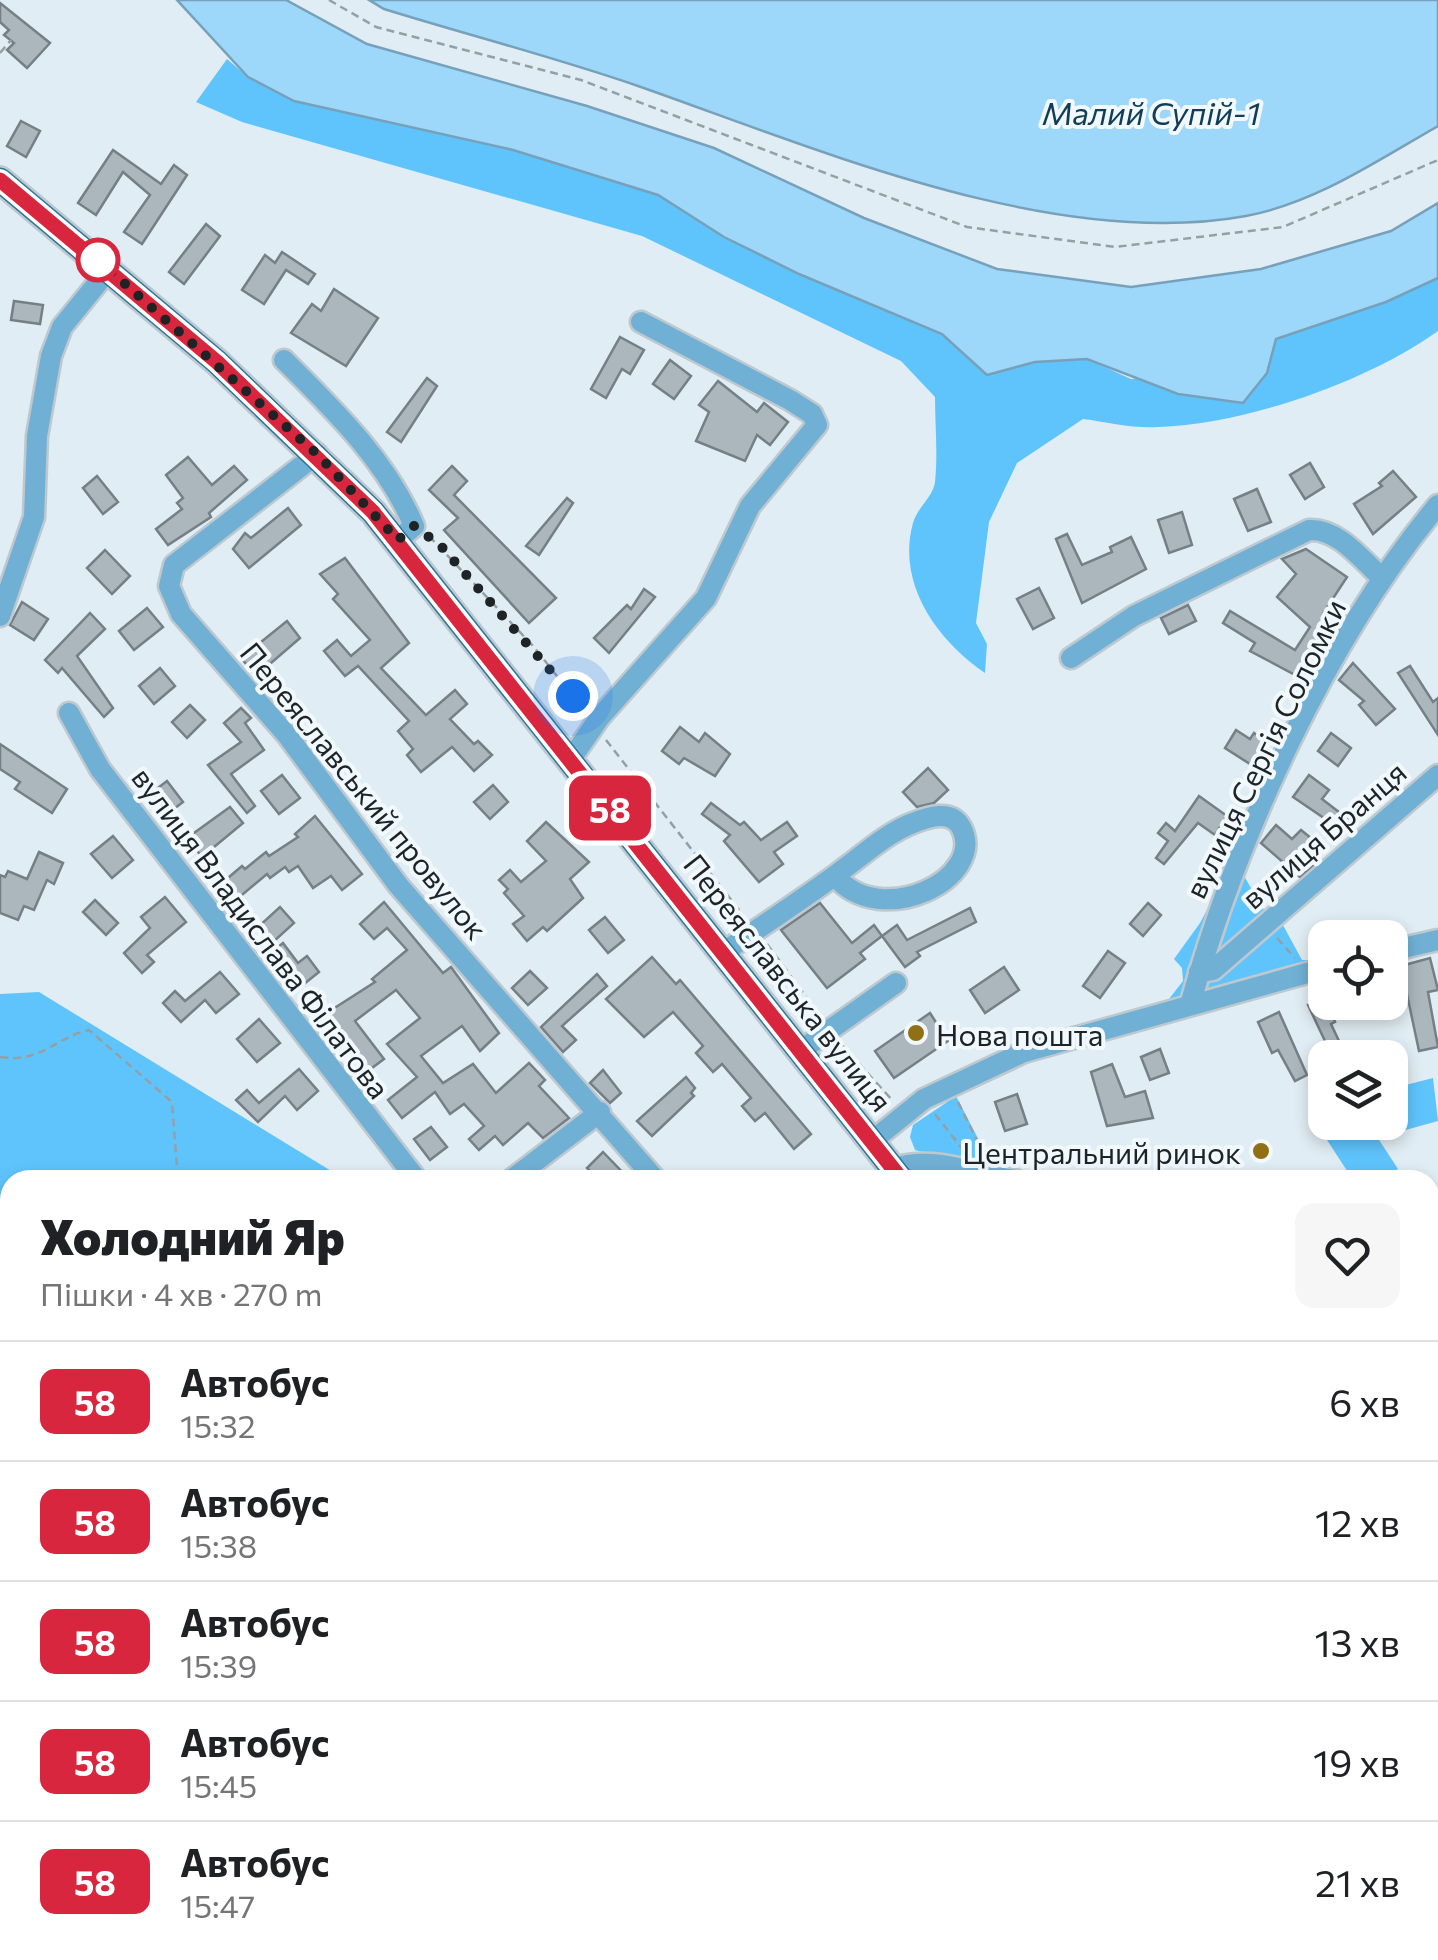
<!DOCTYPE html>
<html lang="uk">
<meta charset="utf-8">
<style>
:root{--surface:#fff;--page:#f6f6f6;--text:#202124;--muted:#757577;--line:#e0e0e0}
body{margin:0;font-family:Commissioner,sans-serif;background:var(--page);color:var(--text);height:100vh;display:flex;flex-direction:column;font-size:38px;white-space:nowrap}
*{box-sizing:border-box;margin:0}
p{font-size:32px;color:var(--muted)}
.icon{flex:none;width:55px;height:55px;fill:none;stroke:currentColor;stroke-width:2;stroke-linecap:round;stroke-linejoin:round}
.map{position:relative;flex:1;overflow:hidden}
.side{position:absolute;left:0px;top:1170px;width:1440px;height:790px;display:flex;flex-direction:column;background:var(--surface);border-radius:30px 30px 0 0;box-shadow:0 5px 15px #0003}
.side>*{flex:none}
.badge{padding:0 20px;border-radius:15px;font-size:35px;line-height:65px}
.tools{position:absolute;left:1308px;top:920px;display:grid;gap:20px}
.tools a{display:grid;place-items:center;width:100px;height:100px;border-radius:20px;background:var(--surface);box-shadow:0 5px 15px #0003;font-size:50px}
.you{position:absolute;width:50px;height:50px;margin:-25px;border:8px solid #fff;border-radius:50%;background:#1a73e8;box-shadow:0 0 0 15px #1a73e833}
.map>.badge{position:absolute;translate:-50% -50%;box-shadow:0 0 0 5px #fff}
.round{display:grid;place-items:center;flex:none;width:105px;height:105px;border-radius:20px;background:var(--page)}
.overview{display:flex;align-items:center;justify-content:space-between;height:170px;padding:0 40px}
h1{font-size:48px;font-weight:800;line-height:75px}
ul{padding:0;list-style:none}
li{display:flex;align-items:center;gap:30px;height:120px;padding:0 40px;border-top:2px solid var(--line)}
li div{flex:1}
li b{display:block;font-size:38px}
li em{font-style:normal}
li .badge{min-width:110px;font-weight:700;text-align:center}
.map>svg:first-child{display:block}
.green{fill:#5fc4fc}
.water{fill:#9dd7fa;stroke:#77a1ba;stroke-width:2.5}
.building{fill:#abb6bd;stroke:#757f85;stroke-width:2.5}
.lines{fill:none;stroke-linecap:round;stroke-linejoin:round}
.minor-casing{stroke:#bec9cf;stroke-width:25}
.major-casing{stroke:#bec9cf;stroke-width:30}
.path{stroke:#969fa4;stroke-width:2.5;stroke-dasharray:8 5;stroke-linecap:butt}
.minor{stroke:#71b0d5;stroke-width:20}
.major{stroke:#2b769e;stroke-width:25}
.line-casing{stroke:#fff;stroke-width:22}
.line{stroke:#d7263d;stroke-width:15}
.walk{stroke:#1e2325;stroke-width:10;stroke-dasharray:0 18}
.stop-dot{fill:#fff;stroke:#d7263d;stroke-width:5}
.poi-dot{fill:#916f14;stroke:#f2f9fe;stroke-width:4}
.labels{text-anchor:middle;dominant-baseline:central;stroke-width:8;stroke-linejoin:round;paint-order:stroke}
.street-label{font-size:30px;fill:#1e2325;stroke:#f2f9fe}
.poi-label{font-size:30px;fill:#1e2325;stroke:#f2f9fe;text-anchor:start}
.water-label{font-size:32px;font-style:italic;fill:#113e56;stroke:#f2f9fe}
</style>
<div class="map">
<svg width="1438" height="1960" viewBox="0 0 1438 1960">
<rect width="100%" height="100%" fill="#e1edf4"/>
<!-- green -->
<g class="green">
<path d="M227 59 248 77 294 101 513 150 658 195 724 237 799 274 942 334 987 375 1035 362 1087 359 1131 379 1267 373 1275 339 1386 302 1438 278V331C1367 382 1246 424 1159 427 1134 429 1107 422 1083 419L1017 463 989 522 976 623 987 644 985 673C938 641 896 584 913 523 917 508 933 497 935 482 938 455 935 425 935 397L901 361 642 236 242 122 196 102Z"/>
<polygon points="1234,859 1264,910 1272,905 1302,960 1318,960 1173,1011 1169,999 1183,981 1182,968 1174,959 1200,923"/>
<polygon points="39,992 346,1180 10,1180 10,1950 1046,1950 1034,1960 0,1960 0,994"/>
<polygon points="1433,1078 1438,1121 1384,1136 1381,1123 1390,1122 1390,1089"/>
<polygon points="956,1096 996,1173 915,1150 910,1137 913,1125"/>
<polygon points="1325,1121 1368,1123 1398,1169 1381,1180 1353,1180 1318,1126"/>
<polygon points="1438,1226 1435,1355 1438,1372 1430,1364 1430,1230"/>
</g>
<!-- water -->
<g class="water">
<polygon points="177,0 286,0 367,44 587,106 714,148 864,218 997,269 1131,287 1261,269 1391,231 1438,203 1438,278 1386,302 1276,339 1267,373 1243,403 1178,394 1087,359 1035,362 987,375 942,334 799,274 724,237 658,195 513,150 294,101 248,77"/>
<path d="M369 0H1438V126C1378 160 1316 203 1246 216 1054 251 818 149 638 86 554 57 468 35 384 9Z"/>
</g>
<!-- building -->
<g class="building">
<polygon points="0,3 50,43 27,68 7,50 14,43 4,35 9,30 0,22"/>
<polygon points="21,121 40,131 26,157 7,146"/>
<polygon points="113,150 161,184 174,165 187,175 142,244 124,232 150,195 123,172 96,215 78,203"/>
<polygon points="206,224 220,236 184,284 169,272"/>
<polygon points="282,252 315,274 308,284 286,270 264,304 242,290 265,255 275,263"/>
<polygon points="334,289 378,318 346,366 291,333 312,304 321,311"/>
<polygon points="14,301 43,305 40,324 11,320"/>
<polygon points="620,337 644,350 630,374 622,369 606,398 591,389"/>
<polygon points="670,360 691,376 674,399 653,384"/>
<polygon points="427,378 437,386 401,442 387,432"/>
<polygon points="718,381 757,412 764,403 788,422 770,445 757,435 745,461 696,441 709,412 699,405"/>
<polygon points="188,457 212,485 234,466 247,480 209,513 211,517 168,545 156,529 182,509 177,503 183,498 166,475"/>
<polygon points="1310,463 1324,487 1305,499 1290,475"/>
<polygon points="452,466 467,481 454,495 556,598 529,623 444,530 458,518 429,490"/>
<polygon points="1393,471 1416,497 1373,534 1354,504 1382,486 1379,483"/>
<polygon points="97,476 118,502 103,514 83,488"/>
<polygon points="1257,489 1271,522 1248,531 1234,499"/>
<polygon points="567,498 573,503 539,555 526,546"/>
<polygon points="288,508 301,525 249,568 233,549 245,533 251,538"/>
<polygon points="1182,512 1192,545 1169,553 1158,520"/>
<polygon points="1067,534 1082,565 1112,552 1110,547 1131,537 1146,569 1082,603 1056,539"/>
<polygon points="1306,549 1347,577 1324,612 1331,616 1304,659 1308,662 1299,677 1250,651 1255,643 1223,623 1230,611 1295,650 1310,627 1277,597 1296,574 1282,559"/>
<polygon points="105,550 130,576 112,594 87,568"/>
<polygon points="345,558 409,643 381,668 426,715 455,690 467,704 450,719 474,744 478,741 492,755 474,771 452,747 421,772 407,755 413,749 398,731 409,721 358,666 345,676 324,651 337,640 351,656 370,640 333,599 338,594 320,574"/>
<polygon points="1039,588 1054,618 1033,629 1017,599"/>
<polygon points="644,589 655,597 609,653 594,638 627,605 631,609"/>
<polygon points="22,602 48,619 34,640 10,625"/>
<polygon points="1188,605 1196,621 1169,634 1161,618"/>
<polygon points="147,608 163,627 134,650 119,631"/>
<polygon points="90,613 105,629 77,656 113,708 104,717 62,668 58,673 45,660"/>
<polygon points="287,621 300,638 256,676 241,658"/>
<polygon points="1353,663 1395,709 1376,725 1359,705 1364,701 1339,680"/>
<polygon points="1410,666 1433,702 1438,698 1438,735 1398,673"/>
<polygon points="160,668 175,686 154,704 139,686"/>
<polygon points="190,705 205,720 187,738 172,722"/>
<polygon points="241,708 251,718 245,723 264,750 231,774 255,806 247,813 208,765 241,742 224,723"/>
<polygon points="680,727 699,742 705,733 730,754 715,776 684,758 679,764 662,751"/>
<polygon points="1236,730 1250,739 1254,733 1268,743 1253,766 1225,748"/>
<polygon points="1331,733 1351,748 1338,766 1318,751"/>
<polygon points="0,744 67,789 52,813 15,789 20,782 0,769"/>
<polygon points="928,768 948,790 934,803 917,807 903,792"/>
<polygon points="282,775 300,798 279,814 261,791"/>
<polygon points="1309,775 1329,790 1322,799 1348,819 1340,829 1293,797"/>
<polygon points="167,781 183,802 166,815 150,794"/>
<polygon points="493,785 508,802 490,819 474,802"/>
<polygon points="1199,796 1227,816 1215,835 1198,823 1164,864 1156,858 1168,841 1158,833 1166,823 1175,831"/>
<polygon points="711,803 740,825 744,822 761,840 787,822 797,836 774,852 783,864 759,882 724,841 730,835 702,814"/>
<polygon points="230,807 243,823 202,857 187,838"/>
<polygon points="315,816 362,874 342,890 331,876 313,888 298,866 289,872 285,867 270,878 267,874 236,900 222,883 242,866 245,869 266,852 269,856 298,837 295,834"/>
<polygon points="546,822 589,862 570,879 583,898 547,931 543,927 527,941 513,924 524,916 504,893 508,889 499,880 510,870 521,882 546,861 527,841"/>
<polygon points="1276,825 1292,839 1301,830 1323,848 1314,858 1318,861 1300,877 1261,843"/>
<polygon points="113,836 133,860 112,878 91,854"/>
<polygon points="39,852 63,863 54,884 47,880 34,910 24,906 18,920 0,913 0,875 5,877 8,871 27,879"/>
<polygon points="165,897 186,922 147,955 154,962 142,973 124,953 150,928 141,917"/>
<polygon points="95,900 118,923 106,935 83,912"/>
<polygon points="384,902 443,973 451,967 499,1033 480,1051 462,1026 421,1056 443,1083 473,1064 496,1093 529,1063 545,1080 539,1086 569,1118 543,1138 528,1123 503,1145 495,1136 479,1150 469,1139 484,1126 464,1104 450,1114 435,1092 402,1118 388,1100 417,1077 387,1044 420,1018 396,990 355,1021 384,1059 368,1071 322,1016 375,982 372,979 407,950 387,928 374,939 360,924"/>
<polygon points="820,903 852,943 874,925 882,936 860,953 865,959 827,988 781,930"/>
<polygon points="1148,903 1161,915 1143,936 1130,924"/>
<polygon points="280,907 294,923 272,943 258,927"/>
<polygon points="970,908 976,922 917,952 920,956 905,967 882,936 897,925 907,940"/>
<polygon points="605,917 624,940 608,953 589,930"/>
<polygon points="283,943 298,963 307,956 319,972 299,988 272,952"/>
<polygon points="1108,951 1125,963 1100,998 1083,986"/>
<polygon points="652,957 676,984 680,980 811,1134 794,1149 765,1113 755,1121 742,1106 751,1098 722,1064 713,1072 696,1053 703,1046 673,1012 644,1037 606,999"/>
<polygon points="1430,958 1438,990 1428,992 1438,1047 1419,1051 1401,966"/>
<polygon points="1004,967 1019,990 985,1013 970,990"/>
<polygon points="530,971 547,988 528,1005 512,988"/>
<polygon points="220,972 239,994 216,1013 205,1000 181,1022 163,1003 175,991 185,1001"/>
<polygon points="597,974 607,986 562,1026 576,1040 563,1052 541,1027"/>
<polygon points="1325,998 1335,1022 1331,1024 1347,1058 1333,1058 1308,1005"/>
<polygon points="1279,1012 1307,1075 1295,1081 1278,1050 1272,1053 1258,1022"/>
<polygon points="930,1013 948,1041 894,1078 875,1051"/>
<polygon points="259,1019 280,1043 257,1062 237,1039"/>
<polygon points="1160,1049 1169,1073 1150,1080 1141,1057"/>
<polygon points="1112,1064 1125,1097 1145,1091 1153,1118 1107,1126 1091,1072"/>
<polygon points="299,1069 318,1091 297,1110 285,1096 258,1122 236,1100 247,1090 259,1103"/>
<polygon points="603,1070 621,1093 610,1103 590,1083"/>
<polygon points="686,1077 695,1088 691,1093 694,1096 652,1136 637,1121"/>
<polygon points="1017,1094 1027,1124 1005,1131 995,1102"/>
<polygon points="431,1127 447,1147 430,1160 414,1139"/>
<polygon points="603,1152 630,1180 599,1180 587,1168"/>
</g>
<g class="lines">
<defs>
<g id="minor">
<path d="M284 360C333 409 387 461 414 526L398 540"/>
<polyline points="317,454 174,565 169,586 181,614 287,735 398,885 656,1180"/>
<polyline points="0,616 34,517 37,436 51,356 62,327 109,269"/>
<path d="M1071 658 1134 616 1309 530C1338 528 1362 560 1382 578"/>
<polyline points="69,713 100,769 417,1180"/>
<polyline points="571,759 600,717 706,598 750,506 817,425 812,414 790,400 641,322"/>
<polyline points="1390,951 1438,940"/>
<path d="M724 952C762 926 800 901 837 874 861 857 886 833 913 823 928 817 951 809 961 827 988 878 881 931 835 876"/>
<polyline points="1199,972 1213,970 1438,775"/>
<path d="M1190 1005C1237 837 1326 639 1438 505"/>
<polyline points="800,1051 896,983"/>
<polyline points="872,1141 924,1099 1024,1052 1325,968"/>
<path d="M894 1168C936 1155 973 1175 1015 1180"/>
<polyline points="511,1180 600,1112"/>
<polyline points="1430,1768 1438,1767"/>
<polyline points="1130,1950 1161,1960"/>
<polyline points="1304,1950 1311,1960"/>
<polyline points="1214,1954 1221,1950"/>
</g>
<g id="major">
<polyline points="0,180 217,362 373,512 902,1180"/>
<polyline points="1430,1573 1438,1562"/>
<polyline points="1064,1960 1077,1950"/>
</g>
</defs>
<!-- minor casing -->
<use href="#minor" class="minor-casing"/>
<!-- major casing -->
<use href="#major" class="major-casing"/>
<!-- path -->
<g class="path">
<polyline points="329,0 376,27 581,80 967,227 1115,247 1283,227 1438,160"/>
<polyline points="0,53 11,40"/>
<polyline points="429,536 534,647 583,709"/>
<polyline points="606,740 743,915"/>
<polyline points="1244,894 1254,908"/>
<polyline points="1277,938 1295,958"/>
<polyline points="767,944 790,975"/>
<polyline points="755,959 790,975 819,1014"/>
<polyline points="841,1044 893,1101"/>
<path d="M0 1057C42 1063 54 1038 89 1030L172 1102 178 1180"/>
<polyline points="958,1102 983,1153"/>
<polyline points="935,1114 964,1151"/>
<polyline points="0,1422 10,1425"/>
<polyline points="0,1497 10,1489"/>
<polyline points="1430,1512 1438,1518"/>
<polyline points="1430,1708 1438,1706"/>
<polyline points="1430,1728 1438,1737"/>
<polyline points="0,1896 10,1898"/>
<polyline points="207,1950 242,1960"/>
<polyline points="306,1950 316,1960"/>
<polyline points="606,1950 611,1960"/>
<polyline points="347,1960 350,1950"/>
<polyline points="823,1960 847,1950"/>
</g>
<!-- minor -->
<use href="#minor" class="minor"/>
<!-- major -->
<use href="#major" class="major"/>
</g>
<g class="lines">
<defs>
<polyline id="line" points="0,180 217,362 373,512 902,1180"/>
</defs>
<!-- line casing -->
<use href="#line" class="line-casing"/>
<!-- line -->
<use href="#line" class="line"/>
<!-- walk -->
<polyline class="walk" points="98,260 317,454 398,540 414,526 440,545 573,696"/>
</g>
<!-- markers -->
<circle class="stop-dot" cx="98" cy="260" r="20"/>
<g class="poi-dot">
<circle cx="916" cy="1033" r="10"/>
<circle cx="1261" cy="1151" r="10"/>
</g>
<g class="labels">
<!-- street labels -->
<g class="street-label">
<text transform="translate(1264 748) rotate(-64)">вулиця Сергія Соломки</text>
<text transform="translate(365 790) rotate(51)">Переяславський провулок</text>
<text transform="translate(1323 834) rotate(-41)">вулиця Бранця</text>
<text transform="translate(262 932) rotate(53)">вулиця Владислава Філатова</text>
<text transform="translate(789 982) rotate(52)">Переяславська вулиця</text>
</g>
<!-- poi labels -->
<g class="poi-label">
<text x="936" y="1033">Нова пошта</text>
<text x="1241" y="1151" text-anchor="end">Центральний ринок</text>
</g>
<!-- water labels -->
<g class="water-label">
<text x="1151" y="112">Малий Супій-1</text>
</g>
</g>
</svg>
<div class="tools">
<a><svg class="icon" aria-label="locate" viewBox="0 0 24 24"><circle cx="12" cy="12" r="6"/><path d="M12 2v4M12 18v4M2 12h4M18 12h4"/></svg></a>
<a><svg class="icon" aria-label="layers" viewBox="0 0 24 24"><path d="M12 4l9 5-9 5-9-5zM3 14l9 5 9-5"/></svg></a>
</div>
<div class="you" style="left:573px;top:696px"></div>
<b class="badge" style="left:610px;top:808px;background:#d7263d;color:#fff">58</b>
<section class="side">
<div class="overview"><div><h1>Холодний Яр</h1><p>Пішки · 4 хв · 270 m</p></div><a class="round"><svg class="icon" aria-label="heart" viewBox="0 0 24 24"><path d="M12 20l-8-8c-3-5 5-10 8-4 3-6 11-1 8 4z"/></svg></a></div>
<ul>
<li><span class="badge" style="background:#d7263d;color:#fff">58</span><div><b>Автобус</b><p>15:32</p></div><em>6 хв</em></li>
<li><span class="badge" style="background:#d7263d;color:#fff">58</span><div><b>Автобус</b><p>15:38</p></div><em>12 хв</em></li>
<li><span class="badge" style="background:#d7263d;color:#fff">58</span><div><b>Автобус</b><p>15:39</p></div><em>13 хв</em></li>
<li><span class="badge" style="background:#d7263d;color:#fff">58</span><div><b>Автобус</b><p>15:45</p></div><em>19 хв</em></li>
<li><span class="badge" style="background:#d7263d;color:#fff">58</span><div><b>Автобус</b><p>15:47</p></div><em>21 хв</em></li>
</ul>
</section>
</div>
